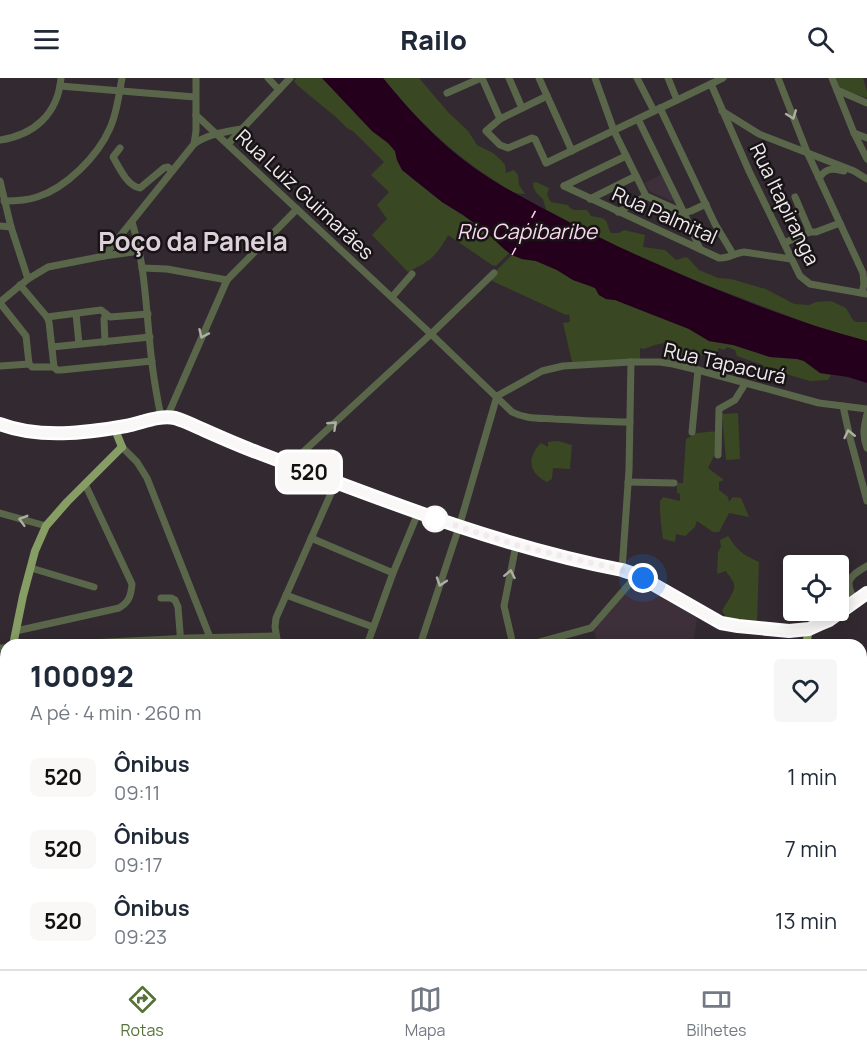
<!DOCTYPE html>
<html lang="pt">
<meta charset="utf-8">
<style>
:root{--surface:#fff;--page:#f6f6f7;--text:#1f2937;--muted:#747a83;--line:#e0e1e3;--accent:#567237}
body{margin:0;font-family:Manrope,sans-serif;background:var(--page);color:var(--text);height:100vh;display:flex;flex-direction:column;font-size:22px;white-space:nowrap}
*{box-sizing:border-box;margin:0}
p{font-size:20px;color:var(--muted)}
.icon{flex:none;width:33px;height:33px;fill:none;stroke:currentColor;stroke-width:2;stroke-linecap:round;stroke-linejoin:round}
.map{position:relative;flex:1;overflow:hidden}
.panel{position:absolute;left:0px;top:561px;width:867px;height:330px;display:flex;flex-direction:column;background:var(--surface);border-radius:18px 18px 0 0;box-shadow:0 3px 15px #0003}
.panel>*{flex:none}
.badge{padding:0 12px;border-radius:9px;font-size:21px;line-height:39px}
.fabs{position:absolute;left:783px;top:477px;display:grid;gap:12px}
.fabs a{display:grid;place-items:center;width:66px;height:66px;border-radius:6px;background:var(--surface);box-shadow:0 3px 15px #0003;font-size:30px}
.you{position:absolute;width:30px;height:30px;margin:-15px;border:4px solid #fff;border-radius:50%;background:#1a73e8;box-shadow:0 0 0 9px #1a73e833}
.map>.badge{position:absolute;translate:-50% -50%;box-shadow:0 0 0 3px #fff}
.round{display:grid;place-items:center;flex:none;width:63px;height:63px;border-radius:6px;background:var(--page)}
.summary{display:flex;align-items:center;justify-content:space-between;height:102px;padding:0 30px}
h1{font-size:28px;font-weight:800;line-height:45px}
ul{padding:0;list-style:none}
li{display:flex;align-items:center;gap:18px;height:72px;padding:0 30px}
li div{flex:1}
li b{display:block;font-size:22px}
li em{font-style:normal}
li .badge{min-width:66px;font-weight:700;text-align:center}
header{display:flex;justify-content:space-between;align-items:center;height:78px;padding:0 30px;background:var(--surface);font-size:27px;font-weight:800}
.tab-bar{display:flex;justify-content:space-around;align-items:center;height:84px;border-top:2px solid var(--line);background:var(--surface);font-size:16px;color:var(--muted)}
.tab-bar a{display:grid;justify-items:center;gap:3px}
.tab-bar .selected{color:var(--accent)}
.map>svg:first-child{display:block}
.built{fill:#3e303a}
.green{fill:#394723}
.water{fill:#24001c}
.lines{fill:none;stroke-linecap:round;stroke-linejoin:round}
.ferry{stroke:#fcd7f0;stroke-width:1.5;stroke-dasharray:8 6;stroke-linecap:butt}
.minor{stroke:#5a664a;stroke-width:7}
.major{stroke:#869d64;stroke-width:8}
.oneway{stroke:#adafa5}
.line-casing{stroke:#fff;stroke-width:14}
.line{stroke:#faf7f7;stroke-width:9}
.walk{stroke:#f1ebef;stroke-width:6;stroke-dasharray:0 10.8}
.stop-dot{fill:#fff;stroke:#faf7f7;stroke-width:3}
.labels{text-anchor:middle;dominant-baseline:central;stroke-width:5;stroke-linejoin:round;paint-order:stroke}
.street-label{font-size:20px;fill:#f1ebef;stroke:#181416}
.water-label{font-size:21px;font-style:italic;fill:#fcd7f0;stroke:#181416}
.district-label{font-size:26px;font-weight:bold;fill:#ddd1d9;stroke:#181416}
</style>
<header><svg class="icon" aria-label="menu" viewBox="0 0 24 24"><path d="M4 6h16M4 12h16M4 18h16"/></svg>Railo<svg class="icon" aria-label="search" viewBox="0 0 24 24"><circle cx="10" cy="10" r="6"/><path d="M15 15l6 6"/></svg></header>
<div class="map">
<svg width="867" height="891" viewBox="0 0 867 891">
<rect width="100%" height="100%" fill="#322a30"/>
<!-- built -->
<g class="built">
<polygon points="662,96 674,122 672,123 649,113 645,105"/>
<polygon points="640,507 646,508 697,540 693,567 598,567 594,553 618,522 626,513 634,508"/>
</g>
<!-- green -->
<g class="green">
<path d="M296 0H322L372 53 388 65 395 73 397 82 402 92 442 124 463 137 485 153 509 175 496 188 492 187 448 157C436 179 430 183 408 194L372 157 387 141 377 127 389 114 371 97 384 84 354 54 347 50 337 40 297 7 294 3Z"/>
<path d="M383 0H419L448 34 468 53 477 67 493 75 501 82 505 87 506 95 514 92 518 97 519 107 525 116C512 117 502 107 492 101 450 74 414 39 383 0Z"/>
<polygon points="836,0 863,0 867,13 867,20 840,11"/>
<path d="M536 104 549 110 547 117 551 124 568 127 570 130 574 132H587L591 138C595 139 600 139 604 141 608 143 608 151 611 155H619L624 152 645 157 643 169 665 172 676 182 686 179 688 180 699 192 718 200 731 201 766 211 794 226 809 227 816 224 831 223 846 230 853 242 856 244H867V263L823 251 701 205 605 163 546 132 543 121C538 117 533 112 533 105Z"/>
<polygon points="512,177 522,181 536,183 557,192 573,202 590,208 595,210 599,217 606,221 615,222 689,251 709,263 733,267 770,279 797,281 804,283 820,295 831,297 828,302 810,303 779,294 771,297 763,287 737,278 735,272 727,269 724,272 719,270 715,280 706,277 699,278 697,289 663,280 664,265 655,267 644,271 640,270 640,281 572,284 563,245 570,244 569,236 566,237 488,201"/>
<polygon points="738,335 740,381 726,382 722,336"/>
<path d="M718 353 715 376 708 390 724 402 719 404V412L728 419 729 424 733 419 741 420 749 439 729 435 719 454H713L697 443 695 449 685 458 676 456 675 464 663 461C662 456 659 427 660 423 661 422 662 420 663 419L680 423V416L677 415V405H683L686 361 697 355Z"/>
<path d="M558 363 572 367 570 391 553 390 552 401 547 404C529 395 526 380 541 365L548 369V364Z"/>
<path d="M728 458C739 474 742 476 759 484L757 543C746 545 737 540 726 539L722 533C725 526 736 514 734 506 733 502 728 497 726 493L717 496 718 474 721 469 720 462Z"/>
</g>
<!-- water -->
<path class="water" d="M322 0H383C409 32 439 65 473 89 498 107 525 121 552 135 584 152 616 168 650 183 720 214 792 243 867 263V305L848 299 820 295 804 283 797 281 770 279 733 267 709 263 689 251 615 222 606 221 599 217 595 210 590 208 573 202 557 192 536 183 522 181 512 177 504 171 485 153 463 137 442 124 402 92 397 82 395 73 388 65 372 53Z"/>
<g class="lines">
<!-- ferry -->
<polyline class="ferry" points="512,177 538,128"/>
<!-- minor -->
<g class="minor">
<polyline points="268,0 279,12"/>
<polyline points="482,0 500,41"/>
<polyline points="509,0 522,30"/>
<polyline points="539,0 572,73"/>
<polyline points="595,0 614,53 646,118 684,135 691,133 706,126"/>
<polyline points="637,0 654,33"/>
<polyline points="668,0 677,22"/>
<polyline points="778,0 807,74 863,195 864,206 862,215"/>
<polyline points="832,0 854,55 867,81"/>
<polyline points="711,6 749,93 800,198 810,206 867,216"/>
<polyline points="60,8 195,19"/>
<polyline points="837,12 867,25"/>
<polyline points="447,15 481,0"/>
<polyline points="547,18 500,41 486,53 500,67 508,70 532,60 535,61 546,85 723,0"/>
<polyline points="660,30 715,146 733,176"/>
<polyline points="722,33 759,56 854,93 867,101"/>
<path d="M196 37 431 256 512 334C525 341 539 340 554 341 579 342 604 344 630 344"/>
<polyline points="638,41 684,135 700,171"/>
<polyline points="854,55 867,60"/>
<path d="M0 62C34 57 58 36 61 0"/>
<path d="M194 66C208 56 225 54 241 51"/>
<polyline points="228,66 290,0"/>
<path d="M120 70 113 79C119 89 127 108 140 110L164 90 168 89 172 93"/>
<path d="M819 100C826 90 832 90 844 93"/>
<polyline points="0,103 11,149 28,201"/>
<path d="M564 108 719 180C728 181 735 175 744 174L791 181"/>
<polyline points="564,108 626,78"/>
<polyline points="590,121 636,98"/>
<path d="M4 123C15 123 26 123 37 119 66 110 98 78 110 50 117 35 119 16 122 0"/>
<polyline points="618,134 646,118"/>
<path d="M132 144C147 193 146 243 153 293 155 308 158 324 161 339"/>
<polyline points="0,148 11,149"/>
<polyline points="810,154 816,154 840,145"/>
<polyline points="784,165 810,154 795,119"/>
<polyline points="104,178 140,173"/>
<polyline points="142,190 167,191 227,202"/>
<polyline points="20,207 47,239 101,232 110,239 148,236"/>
<polyline points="392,219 412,196"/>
<polyline points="0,224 28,201 48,189 104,178 194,66 196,53 196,0"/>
<polyline points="0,225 26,258 29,286"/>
<polyline points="76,236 79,266"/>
<polyline points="47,239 49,244 54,289"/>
<polyline points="105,264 104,241 106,236"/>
<polyline points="52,269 150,259"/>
<polyline points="0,288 29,286 32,289 54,289 57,292 61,292 152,283"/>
<polyline points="497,318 542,293 563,288 631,284 660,284 673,286 698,292 819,325 867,331"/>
<polyline points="843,328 850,360 867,423"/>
<path d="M867 336C864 348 862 358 867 370"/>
<polyline points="167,339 227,202 297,131"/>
<polyline points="692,354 698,292"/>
<polyline points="122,369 137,384 147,400 213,567"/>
<polyline points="718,377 719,331 735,322 745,306"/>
<polyline points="290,386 431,256 494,195"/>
<polyline points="628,404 674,405"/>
<polyline points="0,435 46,448"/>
<polyline points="311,460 393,495"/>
<polyline points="31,490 94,509"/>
<polyline points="622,492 629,392 631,284"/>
<polyline points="286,517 373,549"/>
<polyline points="161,520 171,520 175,522 178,529 181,567"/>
<path d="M855 523C844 503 848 499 867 488"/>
<path d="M16 553 119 530C129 524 131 518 132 506L85 406"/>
<polyline points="49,567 190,560 276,558"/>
<polyline points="278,567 275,549 276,540 336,404"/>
<polyline points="367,567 393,495 418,435"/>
<polyline points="420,567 459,449 497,318"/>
<polyline points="513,567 504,528 516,467"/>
<polyline points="529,567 591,550 637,497"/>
<polyline points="0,570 6,570"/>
<polyline points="861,619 864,612"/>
<polyline points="861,664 867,669"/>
<polyline points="861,714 867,713"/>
<polyline points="0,727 6,726"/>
<polyline points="861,792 867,784"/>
<polyline points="861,851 867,851"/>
<path d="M52 885C80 888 106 891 134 885"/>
<polyline points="188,885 189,891"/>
<polyline points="262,885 271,891"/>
<polyline points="444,885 447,891"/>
<polyline points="609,885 614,891"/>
<polyline points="667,885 668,891"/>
<polyline points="713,885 714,891"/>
<polyline points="819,885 821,891"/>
<polyline points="489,891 500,885"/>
<polyline points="763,891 763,885"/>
</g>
<!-- major -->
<g class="major">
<path d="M0 346C39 361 86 355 126 348 142 345 158 337 175 340 185 343 195 348 204 352 222 360 240 368 259 375 378 420 497 469 622 492L637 497 721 545 738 548 789 553 809 551 820 546 829 542 867 515"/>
<polyline points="114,349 122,369"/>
<polyline points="13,567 23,518 35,473 46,448 67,424 122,369"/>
<polyline points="806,567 809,551"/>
<polyline points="0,789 6,787"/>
<polyline points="37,891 40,885"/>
<polyline points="279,891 282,885"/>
</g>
</g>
<!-- one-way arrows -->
<defs><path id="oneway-chevron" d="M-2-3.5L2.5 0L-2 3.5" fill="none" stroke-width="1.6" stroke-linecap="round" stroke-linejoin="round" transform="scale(1.5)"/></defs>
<g class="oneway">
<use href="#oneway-chevron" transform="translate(792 37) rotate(69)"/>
<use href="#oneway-chevron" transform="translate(203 256) rotate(114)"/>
<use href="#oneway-chevron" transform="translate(333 347) rotate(-43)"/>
<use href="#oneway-chevron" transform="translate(849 356) rotate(-103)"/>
<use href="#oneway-chevron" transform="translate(23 442) rotate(-164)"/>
<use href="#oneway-chevron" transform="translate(510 496) rotate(-78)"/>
<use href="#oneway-chevron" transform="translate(441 504) rotate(108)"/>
</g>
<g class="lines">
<defs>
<path id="line" d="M0 346C39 361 86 355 126 348 142 345 158 337 175 340 185 343 195 348 204 352 222 360 240 368 259 375 378 420 497 468 622 492L637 497 721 545 738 548 789 553 809 551 820 546 829 542 867 515"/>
</defs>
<!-- line casing -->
<use href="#line" class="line-casing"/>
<!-- line -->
<use href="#line" class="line"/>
<!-- walk -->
<polyline class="walk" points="435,441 516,467 622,492 643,500"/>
</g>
<!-- markers -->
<circle class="stop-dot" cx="435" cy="441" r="12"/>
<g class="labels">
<!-- street labels -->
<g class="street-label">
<text transform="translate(305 116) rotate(43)">Rua Luiz Guimarães</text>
<text transform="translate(785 126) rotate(64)">Rua Itapiranga</text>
<text transform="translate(665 137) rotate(24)">Rua Palmital</text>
<text transform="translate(725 285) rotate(13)">Rua Tapacurá</text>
</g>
<!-- water labels -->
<g class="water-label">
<text x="527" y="153">Rio Capibaribe</text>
</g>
<!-- district labels -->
<g class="district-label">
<text x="193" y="163">Poço da Panela</text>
</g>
</g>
</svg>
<div class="fabs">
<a><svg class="icon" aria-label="locate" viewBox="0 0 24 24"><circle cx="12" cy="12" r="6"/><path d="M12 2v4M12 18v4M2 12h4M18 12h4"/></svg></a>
</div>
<div class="you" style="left:643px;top:500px"></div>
<b class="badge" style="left:309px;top:394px;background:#faf7f7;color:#111">520</b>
<section class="panel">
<div class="summary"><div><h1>100092</h1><p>A pé · 4 min · 260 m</p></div><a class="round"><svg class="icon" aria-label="heart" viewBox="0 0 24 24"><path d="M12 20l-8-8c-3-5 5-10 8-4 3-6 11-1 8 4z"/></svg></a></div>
<ul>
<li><span class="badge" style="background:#faf7f7;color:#111">520</span><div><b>Ônibus</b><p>09:11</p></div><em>1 min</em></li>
<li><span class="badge" style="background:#faf7f7;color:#111">520</span><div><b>Ônibus</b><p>09:17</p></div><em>7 min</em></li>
<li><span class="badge" style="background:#faf7f7;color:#111">520</span><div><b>Ônibus</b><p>09:23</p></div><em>13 min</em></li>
</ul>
</section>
</div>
<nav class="tab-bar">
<a class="selected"><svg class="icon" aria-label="directions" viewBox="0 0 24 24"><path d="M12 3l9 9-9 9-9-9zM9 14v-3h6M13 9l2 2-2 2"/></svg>Rotas</a>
<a><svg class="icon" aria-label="map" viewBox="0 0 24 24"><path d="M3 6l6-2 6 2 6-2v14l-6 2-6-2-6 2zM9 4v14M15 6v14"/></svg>Mapa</a>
<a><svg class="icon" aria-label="tickets" viewBox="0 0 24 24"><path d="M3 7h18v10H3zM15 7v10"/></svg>Bilhetes</a>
</nav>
